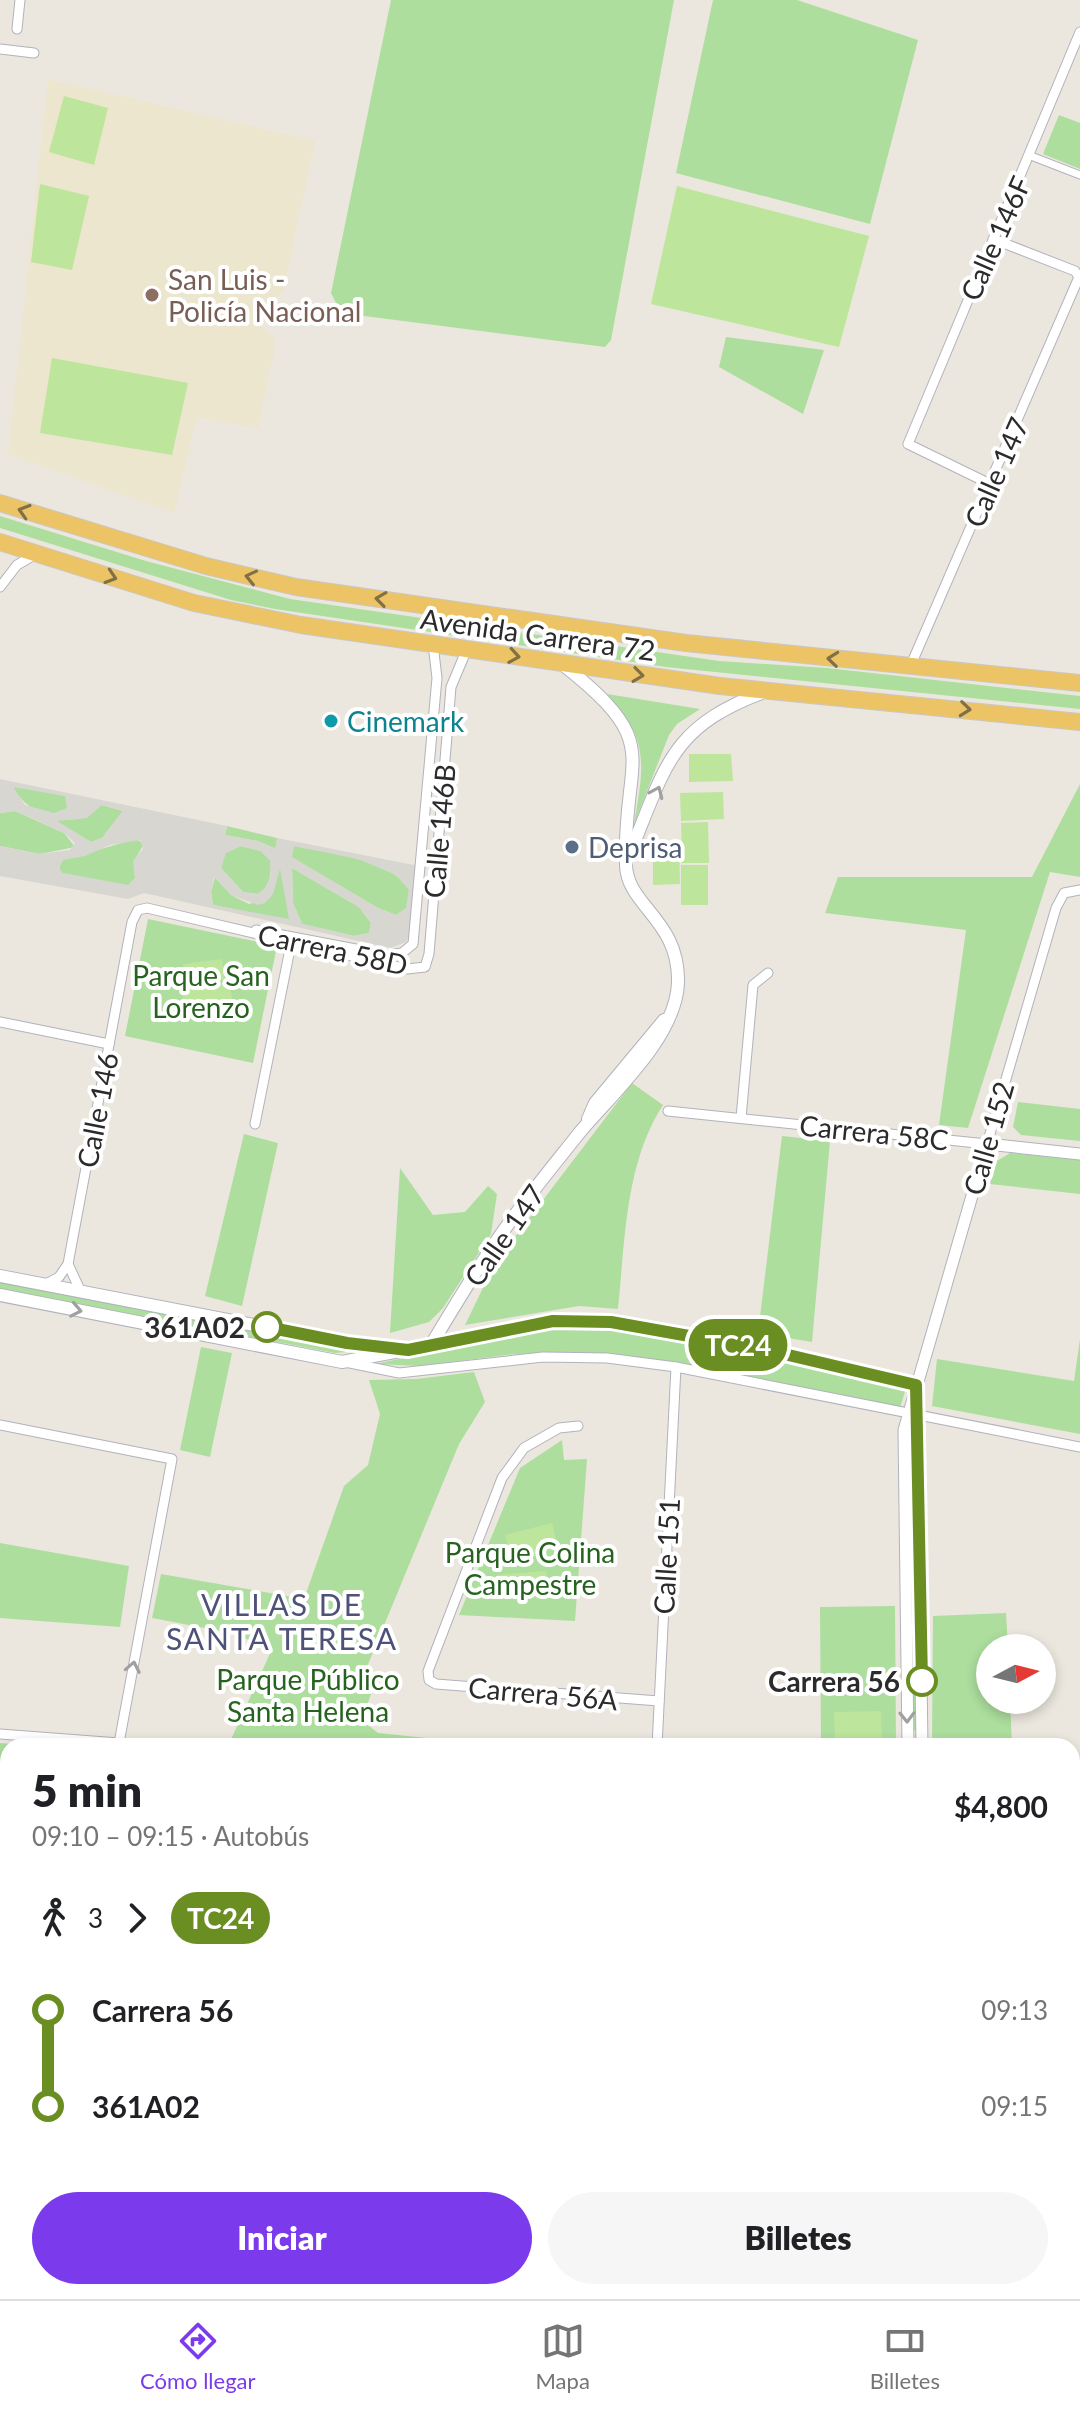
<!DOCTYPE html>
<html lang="es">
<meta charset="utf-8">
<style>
:root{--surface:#fff;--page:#f6f6f6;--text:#202124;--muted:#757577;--line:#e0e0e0;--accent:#7c3aed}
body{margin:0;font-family:Lato,sans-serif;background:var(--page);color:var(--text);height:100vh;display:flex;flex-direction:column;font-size:30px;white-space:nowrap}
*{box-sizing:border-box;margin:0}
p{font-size:26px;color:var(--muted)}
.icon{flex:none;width:44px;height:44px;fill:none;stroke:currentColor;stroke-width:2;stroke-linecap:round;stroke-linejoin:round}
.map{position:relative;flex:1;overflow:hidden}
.drawer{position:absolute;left:0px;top:1738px;width:1080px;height:562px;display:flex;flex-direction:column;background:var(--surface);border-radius:24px 24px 0 0;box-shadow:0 4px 12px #0003}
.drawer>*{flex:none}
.badge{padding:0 16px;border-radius:26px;font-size:28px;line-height:52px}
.needle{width:52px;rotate:83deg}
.fabs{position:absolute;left:976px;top:1634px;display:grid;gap:16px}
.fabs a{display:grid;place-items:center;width:80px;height:80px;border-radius:50%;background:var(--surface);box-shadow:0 4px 12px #0003;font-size:40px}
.map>.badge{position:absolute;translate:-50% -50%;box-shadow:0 0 0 4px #fff}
.legs{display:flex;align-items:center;gap:12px;height:88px;padding:0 32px;font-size:26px}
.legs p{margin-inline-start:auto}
.head{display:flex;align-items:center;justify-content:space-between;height:136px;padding:0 32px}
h1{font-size:44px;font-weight:800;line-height:60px}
.cta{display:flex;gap:16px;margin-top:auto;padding:16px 32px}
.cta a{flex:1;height:92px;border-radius:48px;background:var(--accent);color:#fff;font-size:32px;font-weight:800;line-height:92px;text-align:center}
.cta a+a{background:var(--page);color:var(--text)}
ul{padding:0 32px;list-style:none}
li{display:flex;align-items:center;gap:28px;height:96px;font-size:30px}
li i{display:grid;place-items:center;width:12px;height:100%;margin:0 10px;background:currentColor}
li i::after{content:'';width:20px;height:20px;margin:-10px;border:6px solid;border-radius:50%;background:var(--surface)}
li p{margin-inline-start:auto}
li:first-child i{background:linear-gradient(#0000 50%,currentColor 0)}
li:last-child i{background:linear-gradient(currentColor 50%,#0000 0)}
.tab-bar{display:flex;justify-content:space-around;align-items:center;height:112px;border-top:2px solid var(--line);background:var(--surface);font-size:22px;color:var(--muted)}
.tab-bar a{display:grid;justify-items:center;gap:4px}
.tab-bar .on{color:var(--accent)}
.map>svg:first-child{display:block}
.education{fill:#ece6ce}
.green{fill:#adde9e}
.pitch{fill:#bde59b}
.plaza{fill:#d8d6d0;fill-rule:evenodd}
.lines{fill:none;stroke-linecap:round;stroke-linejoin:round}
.pedestrian-casing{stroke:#b1b2bd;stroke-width:9}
.minor-casing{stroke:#b1b2bd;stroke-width:11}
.tertiary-casing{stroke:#b1b2bd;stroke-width:13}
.secondary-casing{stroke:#b1b2bd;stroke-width:14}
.trunk-casing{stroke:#c8c8c8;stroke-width:18}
.pedestrian{stroke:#fff;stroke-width:7}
.minor{stroke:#fff;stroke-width:9}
.tertiary{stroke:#fff;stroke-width:11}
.secondary{stroke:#fff;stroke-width:12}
.trunk{stroke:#ecc465;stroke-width:16}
.oneway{stroke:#827045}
.oneway2{stroke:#a0a0a0}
.line-1-casing{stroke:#fff;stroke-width:18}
.line-1{stroke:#6b8e23;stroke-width:12}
.education-dot{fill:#8d6e63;stroke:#fff;stroke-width:3}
.culture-dot{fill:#0f9aa8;stroke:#fff;stroke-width:3}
.service-dot{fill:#5c6f8a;stroke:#fff;stroke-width:3}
.stop-1-dot{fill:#fff;stroke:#6b8e23;stroke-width:4}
.labels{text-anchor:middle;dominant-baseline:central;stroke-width:8;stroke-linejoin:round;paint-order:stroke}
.street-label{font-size:28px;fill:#2b2b2b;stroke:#fff}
.education-label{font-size:28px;fill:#785e54;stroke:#fff;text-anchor:start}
.culture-label{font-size:28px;fill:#0d838f;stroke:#fff;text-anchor:start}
.service-label{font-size:28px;fill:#4e5e75;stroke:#fff;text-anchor:start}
.park-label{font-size:28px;fill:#26631f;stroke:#fff}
.stop-label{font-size:28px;font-weight:bold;fill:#2b2b2b;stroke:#fff;text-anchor:end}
.neighbourhood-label{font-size:30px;letter-spacing:2px;fill:#4e5178;stroke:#fff}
</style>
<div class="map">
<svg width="1080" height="2299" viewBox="0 0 1080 2299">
<rect width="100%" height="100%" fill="#ebe7de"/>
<!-- education -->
<polygon class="education" points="48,79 315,141 283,292 273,300 267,299 263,327 273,337 275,346 258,429 197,417 174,513 8,454"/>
<!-- green -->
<g class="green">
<polygon points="391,0 674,0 611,340 605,347 341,313 331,293"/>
<polygon points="713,0 797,0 918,40 870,224 676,173"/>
<polygon points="1059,115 1080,123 1080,169 1043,154"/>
<polygon points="726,337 824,350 803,414 719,367"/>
<polygon points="0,516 146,561 290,599 719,661 827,668 1080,696 1080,709 666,667 275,609 231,600 0,528"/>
<path d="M607 694 700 709 677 724 669 735 634 824C644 765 650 740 607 694Z"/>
<polygon points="1080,784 1080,877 1050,872 968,1128 939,1125 966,930 825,913 838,877 1032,877"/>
<path d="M13 786 66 796 67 808C47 823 21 805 13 786Z"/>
<polygon points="102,805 123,811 102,838 91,842 54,820 79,819"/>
<polygon points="15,811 64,833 75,847 40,854 0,846 0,813"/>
<polygon points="227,826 277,838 276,849 258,841 225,835"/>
<polygon points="136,839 144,844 134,861 135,878 128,886 62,873 59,869 62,860"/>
<path d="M241 846 261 851 270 860C272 873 270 887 258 894L243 892 221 868 225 853Z"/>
<path d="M294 846C324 852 395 860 409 890L407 908 396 915 378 908 291 857Z"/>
<polygon points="280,865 290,920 213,905 211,892 215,877 231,895 249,904 270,898"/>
<polygon points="292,868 359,907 371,923 369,933 354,936 302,924 293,903"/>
<polygon points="148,919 277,946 253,1063 125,1036"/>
<path d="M632 1083 663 1105C625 1163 625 1242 618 1309L579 1306 465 1325 495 1263Z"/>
<polygon points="1018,1102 1080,1109 1080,1141 1021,1135 1013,1127"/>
<polygon points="244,1134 278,1143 242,1306 205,1296"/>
<polygon points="782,1136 830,1141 812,1342 758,1333"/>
<polygon points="1010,1153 1080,1160 1080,1194 990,1184 997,1161"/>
<polygon points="400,1168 433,1215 465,1212 488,1186 497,1194 491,1234 443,1308 429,1322 390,1333"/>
<polygon points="0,1282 374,1350 335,1353 0,1289"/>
<polygon points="588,1327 686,1342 906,1388 900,1408 673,1363 595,1353 514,1354 421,1366 375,1364 539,1329"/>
<polygon points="1080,1339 1080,1434 932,1406 937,1359 1074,1381"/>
<polygon points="201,1347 232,1353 210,1457 180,1450"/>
<polygon points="474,1372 485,1402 459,1444 359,1686 371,1694 362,1720 378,1733 476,1743 476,1746 228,1746 272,1649 231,1633 152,1618 161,1574 304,1599 344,1486 368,1465 380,1414 369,1380 416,1379"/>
<polygon points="909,1436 914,1438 917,1731 913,1731"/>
<polygon points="562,1440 564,1460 587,1459 575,1621 459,1615 520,1468"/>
<polygon points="0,1543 129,1566 120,1627 0,1618"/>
<polygon points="895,1606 896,1746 821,1746 820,1607"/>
<polygon points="1006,1613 1008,1648 990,1648 990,1700 1010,1700 1012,1746 932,1746 933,1616"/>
<polygon points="0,1743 38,1746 8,1746 8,2274 0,2274"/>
<polygon points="114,2292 209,2292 208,2299 114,2299"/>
<polygon points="395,2292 580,2292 582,2299 395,2299"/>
<rect x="945" y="2292" width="74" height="7"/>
</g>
<!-- pitch -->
<g class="pitch">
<polygon points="64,96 108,108 94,165 49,152"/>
<polygon points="40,184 89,196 72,270 31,262"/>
<polygon points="677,186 869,236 839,347 651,304"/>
<polygon points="52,358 188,383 172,455 40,433"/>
<polygon points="689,754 731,754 733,781 689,782"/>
<polygon points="723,792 724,819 681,821 680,793"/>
<polygon points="708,822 709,863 682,863 681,823"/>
<polygon points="679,842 680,884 653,885 653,843"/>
<rect x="681" y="865" width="27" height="40"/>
<polygon points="222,959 225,980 185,984 183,964"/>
<polygon points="230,984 233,1007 184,1013 182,989"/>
<polygon points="552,1523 558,1548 512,1560 505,1535"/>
<polygon points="546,1571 548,1593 499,1597 497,1575"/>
<polygon points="881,1711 882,1739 835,1740 834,1712"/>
</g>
<!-- plaza -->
<path class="plaza" d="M0 779 227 826 225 835 258 841 275 849 277 838 419 866 412 931 406 942 390 948 144 893 128 899 0 876V846L40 854 70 850 75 843 64 833 34 819 15 811 0 813ZM13 787 65 796 67 808 54 813 25 805ZM102 805 123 811 102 838 91 842 57 821 87 818ZM140 840 143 849 133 861 135 878 128 885 63 873 59 868 63 860 85 856 110 845ZM241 846 261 851 270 860 271 875 266 887 258 894 243 892 221 868 226 853ZM294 846 358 859 396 875 409 890 406 908 396 915 378 908 292 857ZM292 868 359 907 371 923 369 933 354 936 302 924 293 903ZM280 869 289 919 213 905 211 892 214 877 231 895 258 905 265 903 273 894Z"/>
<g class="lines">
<defs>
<polyline id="pedestrian" points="1031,156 1080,175"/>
<g id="minor">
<polyline points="17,29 20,0"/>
<polyline points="0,49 34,53"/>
<polyline points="990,484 908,444 1080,32"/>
<polyline points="0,587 17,565 34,555"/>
<polyline points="910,667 1079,277 1075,271 993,239"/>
<polyline points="256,930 387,955 402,953 413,944 437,678 433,644"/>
<polyline points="0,1022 109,1044"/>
<polyline points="668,1111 987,1144 1056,908 1064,893 1080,890"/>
<polyline points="741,1118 753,985 768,973"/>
<polyline points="255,1124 292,939"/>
<polyline points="68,1264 81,1292"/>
<polyline points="44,1285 59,1277 68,1264 132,922 138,910 147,908 407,969 425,967 429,954 451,687 467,649"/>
<polyline points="345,1362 399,1373 543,1357 607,1358 676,1367 1080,1447"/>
<polyline points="0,1425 172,1459 119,1743 0,1734"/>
<polyline points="578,1426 559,1428 524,1448 502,1478 428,1671 429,1680 436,1684 659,1701"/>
<polyline points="657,1746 676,1367"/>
<polyline points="0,2281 8,2281"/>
<polyline points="77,2292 77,2299"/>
<polyline points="284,2299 285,2292"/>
<polyline points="379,2299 379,2292"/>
</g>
<g id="tertiary">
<polyline points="431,1345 553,1321 611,1322 767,1350 916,1385"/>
<polyline points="917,1398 922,1746"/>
<polyline points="908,1746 904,1430 987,1144 1080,1154"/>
<polyline points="1072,1766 1080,1765"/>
<polyline points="1072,2107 1080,2107"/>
<polyline points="1072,2123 1080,2122"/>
<polyline points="657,2292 658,2299"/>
<polyline points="918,2292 918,2299"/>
<polyline points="933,2292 933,2299"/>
</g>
<g id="secondary">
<path d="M630 853C666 766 670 727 764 692"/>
<polyline points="588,1119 595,1103 664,1020"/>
<polyline points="0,1276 347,1343 397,1349"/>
<path d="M0 1295 342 1362 431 1345C460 1297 489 1248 524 1203 542 1179 561 1156 580 1132 613 1093 676 1037 678 983 680 920 627 906 626 865 622 754 668 747 562 664"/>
</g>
<g id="trunk">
<polyline points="0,503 206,566 296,587 686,643 1080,683"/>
<polyline points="0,542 194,603 301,625 720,686 1080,722"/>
</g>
</defs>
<!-- pedestrian casing -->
<use href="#pedestrian" class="pedestrian-casing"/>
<!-- minor casing -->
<use href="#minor" class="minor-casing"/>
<!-- tertiary casing -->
<use href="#tertiary" class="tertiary-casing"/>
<!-- secondary casing -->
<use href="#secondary" class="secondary-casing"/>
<!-- trunk casing -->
<use href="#trunk" class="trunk-casing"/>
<!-- pedestrian -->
<use href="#pedestrian" class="pedestrian"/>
<!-- minor -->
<use href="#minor" class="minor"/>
<!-- tertiary -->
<use href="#tertiary" class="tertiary"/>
<!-- secondary -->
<use href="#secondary" class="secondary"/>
<!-- trunk -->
<use href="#trunk" class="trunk"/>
</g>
<!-- one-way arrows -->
<defs><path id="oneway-chevron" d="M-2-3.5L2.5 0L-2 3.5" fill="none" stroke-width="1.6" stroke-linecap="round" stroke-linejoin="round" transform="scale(2)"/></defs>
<g class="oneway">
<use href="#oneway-chevron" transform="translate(24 511) rotate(-163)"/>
<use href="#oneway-chevron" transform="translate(111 577) rotate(18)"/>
<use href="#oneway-chevron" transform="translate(251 577) rotate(-167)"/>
<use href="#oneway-chevron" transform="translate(381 599) rotate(-172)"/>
<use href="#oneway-chevron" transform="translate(514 656) rotate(9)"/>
<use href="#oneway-chevron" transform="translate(833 659) rotate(-174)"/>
<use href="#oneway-chevron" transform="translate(638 675) rotate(8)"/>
<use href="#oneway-chevron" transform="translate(965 709) rotate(6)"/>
</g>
<g class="oneway2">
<use href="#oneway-chevron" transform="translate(657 792) rotate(-66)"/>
<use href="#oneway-chevron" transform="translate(76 1310) rotate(11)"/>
<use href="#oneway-chevron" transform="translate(133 1667) rotate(-79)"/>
<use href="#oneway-chevron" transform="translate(907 1717) rotate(89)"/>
</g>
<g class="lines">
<defs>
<polyline id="line-1" points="267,1327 347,1343 408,1350 553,1321 611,1322 767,1350 916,1385 922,1681"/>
</defs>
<!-- line-1 casing -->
<use href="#line-1" class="line-1-casing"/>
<!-- line-1 -->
<use href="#line-1" class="line-1"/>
</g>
<!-- markers -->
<circle class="education-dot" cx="152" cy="295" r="8"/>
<circle class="culture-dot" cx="331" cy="721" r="8"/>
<circle class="service-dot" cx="572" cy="847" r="8"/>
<g class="stop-1-dot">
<circle cx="267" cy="1327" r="14"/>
<circle cx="922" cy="1681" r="14"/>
</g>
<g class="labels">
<!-- street labels -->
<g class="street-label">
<text transform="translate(995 238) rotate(-66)">Calle 146F</text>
<text transform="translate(996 472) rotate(-66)">Calle 147</text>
<text transform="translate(538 634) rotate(8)">Avenida Carrera 72</text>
<text transform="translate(439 831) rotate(-85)">Calle 146B</text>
<text transform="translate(333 949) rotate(12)">Carrera 58D</text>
<text transform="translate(97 1110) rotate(-79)">Calle 146</text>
<text transform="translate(874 1132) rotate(6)">Carrera 58C</text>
<text transform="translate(988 1138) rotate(-74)">Calle 152</text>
<text transform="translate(504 1235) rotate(-55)">Calle 147</text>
<text transform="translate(666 1556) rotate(-87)">Calle 151</text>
<text transform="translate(543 1693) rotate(5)">Carrera 56A</text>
</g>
<!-- education labels -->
<g class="education-label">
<text x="168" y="279">San Luis -<tspan x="168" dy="32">Policía Nacional</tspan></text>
</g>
<!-- culture labels -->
<g class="culture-label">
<text x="347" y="721">Cinemark</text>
</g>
<!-- service labels -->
<g class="service-label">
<text x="588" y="847">Deprisa</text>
</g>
<!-- park labels -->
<g class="park-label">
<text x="201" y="975">Parque San<tspan x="201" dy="32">Lorenzo</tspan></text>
<text x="530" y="1552">Parque Colina<tspan x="530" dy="32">Campestre</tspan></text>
<text x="308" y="1679">Parque Público<tspan x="308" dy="32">Santa Helena</tspan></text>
</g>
<!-- stop labels -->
<g class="stop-label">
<text x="245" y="1327">361A02</text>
<text x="900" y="1681">Carrera 56</text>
</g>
<!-- neighbourhood labels -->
<g class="neighbourhood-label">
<text x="282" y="1604">VILLAS DE<tspan x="282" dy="34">SANTA TERESA</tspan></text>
</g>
</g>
</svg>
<div class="fabs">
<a><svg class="needle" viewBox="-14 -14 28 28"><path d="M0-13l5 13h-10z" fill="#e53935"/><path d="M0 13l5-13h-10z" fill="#757577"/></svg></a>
</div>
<b class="badge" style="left:738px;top:1345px;background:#6b8e23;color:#fff">TC24</b>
<section class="drawer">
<div class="head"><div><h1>5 min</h1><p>09:10 – 09:15 · Autobús</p></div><b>$4,800</b></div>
<div class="legs"><svg class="icon" aria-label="walk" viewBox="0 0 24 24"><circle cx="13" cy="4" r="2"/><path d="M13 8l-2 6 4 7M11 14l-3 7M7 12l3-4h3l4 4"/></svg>3<svg class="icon" aria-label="forward" viewBox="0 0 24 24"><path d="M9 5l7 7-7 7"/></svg><b class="badge" style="background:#6b8e23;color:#fff">TC24</b></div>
<ul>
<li><i style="color:#6b8e23"></i><b>Carrera 56</b><p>09:13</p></li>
<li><i style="color:#6b8e23"></i><b>361A02</b><p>09:15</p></li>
</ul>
<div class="cta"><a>Iniciar</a><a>Billetes</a></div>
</section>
</div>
<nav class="tab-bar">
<a class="on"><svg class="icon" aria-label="directions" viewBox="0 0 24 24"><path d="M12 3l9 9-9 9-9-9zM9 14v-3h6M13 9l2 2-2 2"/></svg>Cómo llegar</a>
<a><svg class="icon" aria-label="map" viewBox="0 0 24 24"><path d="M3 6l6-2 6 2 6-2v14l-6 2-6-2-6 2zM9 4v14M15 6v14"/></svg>Mapa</a>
<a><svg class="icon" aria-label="tickets" viewBox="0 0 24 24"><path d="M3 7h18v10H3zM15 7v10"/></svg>Billetes</a>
</nav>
